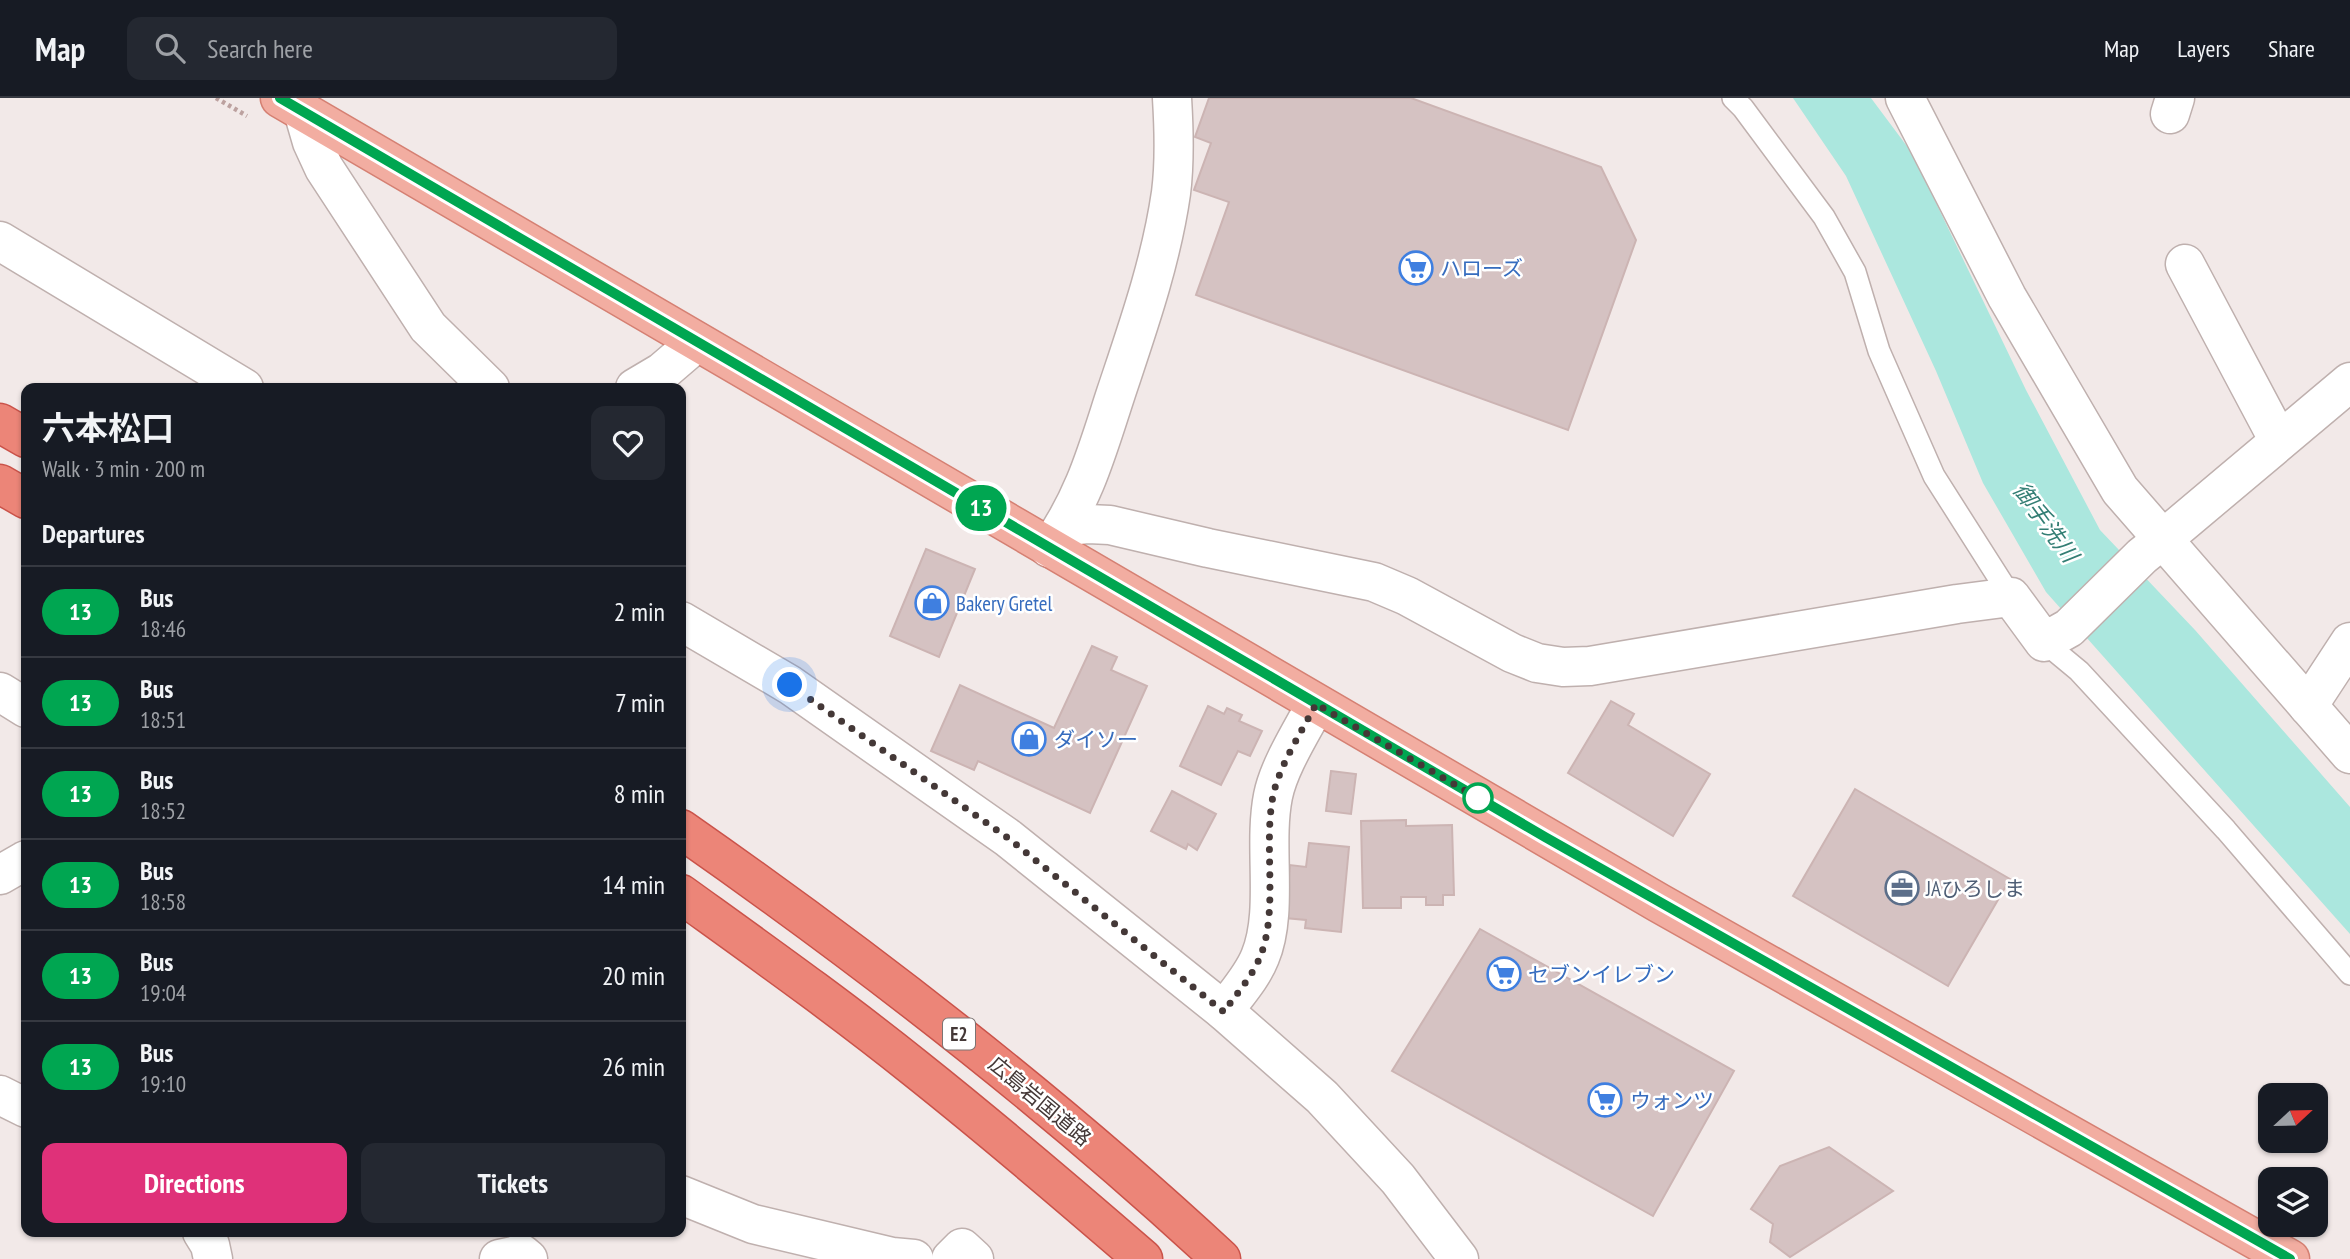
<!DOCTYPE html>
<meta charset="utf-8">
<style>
:root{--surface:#171b24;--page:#242831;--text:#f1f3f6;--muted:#9ea1a6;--line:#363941;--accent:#df3179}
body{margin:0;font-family:"PT Sans Narrow","Noto Sans JP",sans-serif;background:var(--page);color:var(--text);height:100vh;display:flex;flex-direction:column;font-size:26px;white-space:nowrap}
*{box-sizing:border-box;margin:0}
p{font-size:23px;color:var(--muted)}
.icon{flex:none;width:38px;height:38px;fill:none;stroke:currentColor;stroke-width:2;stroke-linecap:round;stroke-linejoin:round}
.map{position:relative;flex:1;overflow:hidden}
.panel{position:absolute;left:21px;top:285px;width:665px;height:854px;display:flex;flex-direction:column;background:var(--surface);border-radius:14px;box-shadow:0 2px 5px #0004}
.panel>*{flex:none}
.badge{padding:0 14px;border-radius:23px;font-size:24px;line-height:46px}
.needle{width:46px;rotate:68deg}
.buttons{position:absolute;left:2258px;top:985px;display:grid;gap:14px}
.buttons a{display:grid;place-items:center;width:70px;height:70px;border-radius:14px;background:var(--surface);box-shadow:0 2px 5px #0004;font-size:35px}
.you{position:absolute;width:35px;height:35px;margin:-18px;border:5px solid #fff;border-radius:50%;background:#1a73e8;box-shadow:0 0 0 10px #1a73e833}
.map>.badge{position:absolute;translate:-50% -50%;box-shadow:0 0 0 4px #fff}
h2{padding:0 21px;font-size:26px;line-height:63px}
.round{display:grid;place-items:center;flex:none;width:74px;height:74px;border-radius:14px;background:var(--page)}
.summary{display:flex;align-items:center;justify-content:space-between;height:119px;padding:0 21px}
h1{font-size:33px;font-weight:700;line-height:52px}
.cta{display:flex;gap:14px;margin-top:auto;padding:14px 21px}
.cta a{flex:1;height:80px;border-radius:14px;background:var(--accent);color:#fff;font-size:28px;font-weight:700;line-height:80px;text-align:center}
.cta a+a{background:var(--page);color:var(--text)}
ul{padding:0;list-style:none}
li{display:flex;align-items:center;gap:21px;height:91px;padding:0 21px;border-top:2px solid var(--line)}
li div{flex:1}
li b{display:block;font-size:26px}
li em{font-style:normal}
li .badge{min-width:77px;font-weight:700;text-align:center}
header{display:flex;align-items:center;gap:42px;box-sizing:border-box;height:98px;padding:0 35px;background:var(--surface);border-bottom:2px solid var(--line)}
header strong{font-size:33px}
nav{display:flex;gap:38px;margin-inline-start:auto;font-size:24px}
.search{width:490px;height:63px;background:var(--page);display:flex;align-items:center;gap:18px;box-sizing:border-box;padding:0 24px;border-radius:14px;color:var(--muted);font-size:26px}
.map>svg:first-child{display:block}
.water{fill:#abe7de}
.building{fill:#d5c2c2;stroke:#ccb4b3;stroke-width:2}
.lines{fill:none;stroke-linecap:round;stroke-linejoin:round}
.service-casing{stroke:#bfb0ae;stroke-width:24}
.minor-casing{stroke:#bfb0ae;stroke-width:41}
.tertiary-casing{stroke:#bfb0ae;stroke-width:41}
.primary-casing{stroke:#d58073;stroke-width:41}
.motorway-casing{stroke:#ca534a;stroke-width:41}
.path{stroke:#bca19f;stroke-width:4.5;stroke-dasharray:3.5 3.5;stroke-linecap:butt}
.service{stroke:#fff;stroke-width:21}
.minor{stroke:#fff;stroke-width:38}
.tertiary{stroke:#fff;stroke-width:38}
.primary{stroke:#f2ada1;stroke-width:38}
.motorway{stroke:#ec8578;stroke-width:38}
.line-casing{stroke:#fff;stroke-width:16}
.line{stroke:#00a651;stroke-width:10}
.walk{stroke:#443837;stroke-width:7;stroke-dasharray:0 12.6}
.stop-dot{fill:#fff;stroke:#00a651;stroke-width:3.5}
.labels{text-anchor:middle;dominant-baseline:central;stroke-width:5;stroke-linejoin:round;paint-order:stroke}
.shield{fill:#fff;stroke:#7c7473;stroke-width:2}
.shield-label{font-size:19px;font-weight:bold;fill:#443837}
.shop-label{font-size:21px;fill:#366cbe;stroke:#fff;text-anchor:start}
.service-label{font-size:21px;fill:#4e5e75;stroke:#fff;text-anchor:start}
.street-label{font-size:21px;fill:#443837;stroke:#fff}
.water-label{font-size:23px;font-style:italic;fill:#337e74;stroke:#fff}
</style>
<header>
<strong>Map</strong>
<div class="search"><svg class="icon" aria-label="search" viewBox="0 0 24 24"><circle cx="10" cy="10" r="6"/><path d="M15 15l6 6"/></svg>Search here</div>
<nav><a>Map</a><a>Layers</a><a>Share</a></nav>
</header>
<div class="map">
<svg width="2350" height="1161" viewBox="0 0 2350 1161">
<rect width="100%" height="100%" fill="#f2e9e8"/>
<!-- water -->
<polygon class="water" points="1793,0 1871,0 1912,55 2026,292 2100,432 2195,532 2350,709 2350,836 2046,494 1983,385 1936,273 1846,78"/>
<!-- building -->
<g class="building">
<polygon points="1209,0 1411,0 1601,69 1636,142 1568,332 1196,197 1229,104 1194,92 1211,45 1195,39"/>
<polygon points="926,451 975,471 939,559 890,538"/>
<polygon points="1092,548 1117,559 1111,572 1147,588 1090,715 978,663 974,672 931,653 960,587 1054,630"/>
<polygon points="1611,603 1634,616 1628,627 1710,676 1673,738 1568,675"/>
<polygon points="1208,608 1224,616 1227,610 1242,617 1239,623 1262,633 1250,658 1238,653 1221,687 1180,668"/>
<polygon points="1331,673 1356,676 1351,716 1326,713"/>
<polygon points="1855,691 2010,781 1948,888 1793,798"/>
<polygon points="1172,693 1216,716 1197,752 1188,746 1186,751 1151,733"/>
<polygon points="1406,722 1406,728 1452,727 1454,797 1443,797 1443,807 1426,807 1426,799 1401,799 1401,810 1363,810 1361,723"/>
<polygon points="1309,745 1349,749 1341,834 1305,830 1306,822 1285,820 1290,767 1306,769"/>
<polygon points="1480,831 1734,973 1653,1118 1392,973"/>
<polygon points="1829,1049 1893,1093 1790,1159 1770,1144 1773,1126 1751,1111 1780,1068"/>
</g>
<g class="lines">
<defs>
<g id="service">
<polyline points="1733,0 1743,10 1824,119 1855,174 1879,253 1934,378 2011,499"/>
<polyline points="2044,544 2079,573 2226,732 2350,876"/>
</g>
<g id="minor">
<polyline points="1905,0 2007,199 2120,392 2350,656"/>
<polyline points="303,13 312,44 324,70 428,229 490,290"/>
<polyline points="2170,16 2175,0"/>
<polyline points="0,143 244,290"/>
<polyline points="2185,166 2279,343"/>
<polyline points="635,290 662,274 697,244"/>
<polyline points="1064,429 1088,426 1110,427 1208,450 1374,484 1407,498 1512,555 1537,565 1563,569 1590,568 1957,506 2011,499 2044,544 2069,530 2142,458 2162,442"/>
<polyline points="681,523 790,587 1008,740 1224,913 1322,999 1398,1081 1459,1161"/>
<polyline points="0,594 26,610"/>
<polyline points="2308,608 2350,544"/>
<polyline points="0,777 26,762"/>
<path d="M1224 913C1236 896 1252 879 1260 859 1279 814 1263 748 1273 698 1279 668 1302 633 1316 606"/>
<polyline points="0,997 26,1010"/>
<polyline points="681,1097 753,1126 892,1159 914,1161"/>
<polyline points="202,1134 210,1147 213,1161"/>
<polyline points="499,1161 522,1156 528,1161"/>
<polyline points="951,1161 962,1150 974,1161"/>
</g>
<g id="tertiary">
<polyline points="2162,442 2350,284"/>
<path d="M1049 450C1085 399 1097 353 1116 295 1138 229 1161 164 1171 95 1175 64 1174 32 1172 0"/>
</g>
<polyline id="primary" points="280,0 1659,805 2290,1161"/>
<g id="motorway">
<polyline points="0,325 26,340"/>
<polyline points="0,386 26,401"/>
<path d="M681 731C870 863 1052 1004 1221 1161"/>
<path d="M681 796C760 853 839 909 915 970 993 1032 1068 1096 1143 1161"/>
</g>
</defs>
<!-- service casing -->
<use href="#service" class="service-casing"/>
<!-- minor casing -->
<use href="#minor" class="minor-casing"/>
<!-- tertiary casing -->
<use href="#tertiary" class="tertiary-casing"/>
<!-- primary casing -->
<use href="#primary" class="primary-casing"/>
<!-- motorway casing -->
<use href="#motorway" class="motorway-casing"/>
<!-- path -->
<polyline class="path" points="216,0 247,18"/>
<!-- service -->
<use href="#service" class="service"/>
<!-- minor -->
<use href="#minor" class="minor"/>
<!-- tertiary -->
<use href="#tertiary" class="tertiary"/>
<!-- primary -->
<use href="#primary" class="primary"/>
<!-- motorway -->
<use href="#motorway" class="motorway"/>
</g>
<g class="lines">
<defs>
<polyline id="line" points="280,0 1545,739 2290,1161"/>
</defs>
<!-- line casing -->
<use href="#line" class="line-casing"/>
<!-- line -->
<use href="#line" class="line"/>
<!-- walk -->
<path class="walk" d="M790 587 1008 740 1224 914C1236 896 1252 879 1260 859 1279 813 1263 748 1273 698 1279 668 1302 633 1316 606L1478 700"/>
</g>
<!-- icons -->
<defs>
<symbol id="supermarket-ring" viewBox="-11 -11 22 22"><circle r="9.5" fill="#fff" stroke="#3f7fe0" stroke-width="1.5"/><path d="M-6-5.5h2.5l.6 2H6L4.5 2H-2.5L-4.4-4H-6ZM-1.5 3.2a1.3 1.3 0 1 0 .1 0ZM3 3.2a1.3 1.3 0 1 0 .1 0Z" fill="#3f7fe0"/></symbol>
<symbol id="shop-ring" viewBox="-11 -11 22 22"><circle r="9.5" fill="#fff" stroke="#3f7fe0" stroke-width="1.5"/><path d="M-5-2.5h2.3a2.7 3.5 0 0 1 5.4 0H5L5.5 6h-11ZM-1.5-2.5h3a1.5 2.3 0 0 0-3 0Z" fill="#3f7fe0"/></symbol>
<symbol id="office-ring" viewBox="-11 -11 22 22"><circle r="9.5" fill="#fff" stroke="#5c6f8a" stroke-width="1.5"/><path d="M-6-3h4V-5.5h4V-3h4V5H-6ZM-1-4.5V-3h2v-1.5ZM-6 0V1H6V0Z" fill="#5c6f8a"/></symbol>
</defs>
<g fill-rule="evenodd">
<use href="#supermarket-ring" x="1397" y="151" width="38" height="38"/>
<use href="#shop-ring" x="913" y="486" width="38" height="38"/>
<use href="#shop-ring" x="1010" y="622" width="38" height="38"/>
<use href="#office-ring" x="1883" y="771" width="38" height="38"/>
<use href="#supermarket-ring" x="1485" y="857" width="38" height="38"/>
<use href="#supermarket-ring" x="1586" y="983" width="38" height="38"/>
</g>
<!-- markers -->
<circle class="stop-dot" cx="1478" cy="700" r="14"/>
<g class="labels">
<!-- shield labels -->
<rect class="shield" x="943" y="920.5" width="32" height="31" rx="5"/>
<g class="shield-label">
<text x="959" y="936">E2</text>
</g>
<!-- shop labels -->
<g class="shop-label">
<text x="1440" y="170">ハローズ</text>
<text x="956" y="505">Bakery Gretel</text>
<text x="1054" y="641">ダイソー</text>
<text x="1528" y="876">セブンイレブン</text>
<text x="1630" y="1002">ウォンツ</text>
</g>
<!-- service labels -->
<g class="service-label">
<text x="1926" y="790">JAひろしま</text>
</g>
<!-- street labels -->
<g class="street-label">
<text transform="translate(1040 1003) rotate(40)">広島岩国道路</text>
</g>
<!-- water labels -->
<g class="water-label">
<text transform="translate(2046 424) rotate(54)">御手洗川</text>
</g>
</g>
</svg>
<div class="buttons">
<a><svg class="needle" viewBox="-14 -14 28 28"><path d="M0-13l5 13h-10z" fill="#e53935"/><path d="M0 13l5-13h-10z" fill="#9ea1a6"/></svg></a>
<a><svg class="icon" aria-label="layers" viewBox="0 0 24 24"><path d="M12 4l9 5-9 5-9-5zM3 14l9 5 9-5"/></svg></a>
</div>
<div class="you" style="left:790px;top:587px"></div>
<b class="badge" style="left:981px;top:410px;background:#00a651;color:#fff">13</b>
<section class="panel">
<div class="summary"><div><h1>六本松口</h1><p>Walk · 3 min · 200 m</p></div><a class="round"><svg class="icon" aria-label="heart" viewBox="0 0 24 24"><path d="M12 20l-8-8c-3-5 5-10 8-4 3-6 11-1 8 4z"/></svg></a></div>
<h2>Departures</h2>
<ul>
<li><span class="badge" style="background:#00a651;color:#fff">13</span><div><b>Bus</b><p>18:46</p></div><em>2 min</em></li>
<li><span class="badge" style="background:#00a651;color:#fff">13</span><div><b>Bus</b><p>18:51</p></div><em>7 min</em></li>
<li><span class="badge" style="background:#00a651;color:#fff">13</span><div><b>Bus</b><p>18:52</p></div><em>8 min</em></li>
<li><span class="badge" style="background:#00a651;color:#fff">13</span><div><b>Bus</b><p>18:58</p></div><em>14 min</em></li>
<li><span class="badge" style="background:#00a651;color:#fff">13</span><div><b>Bus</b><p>19:04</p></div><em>20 min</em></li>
<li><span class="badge" style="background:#00a651;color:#fff">13</span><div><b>Bus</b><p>19:10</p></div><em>26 min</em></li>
</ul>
<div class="cta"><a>Directions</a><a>Tickets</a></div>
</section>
</div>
